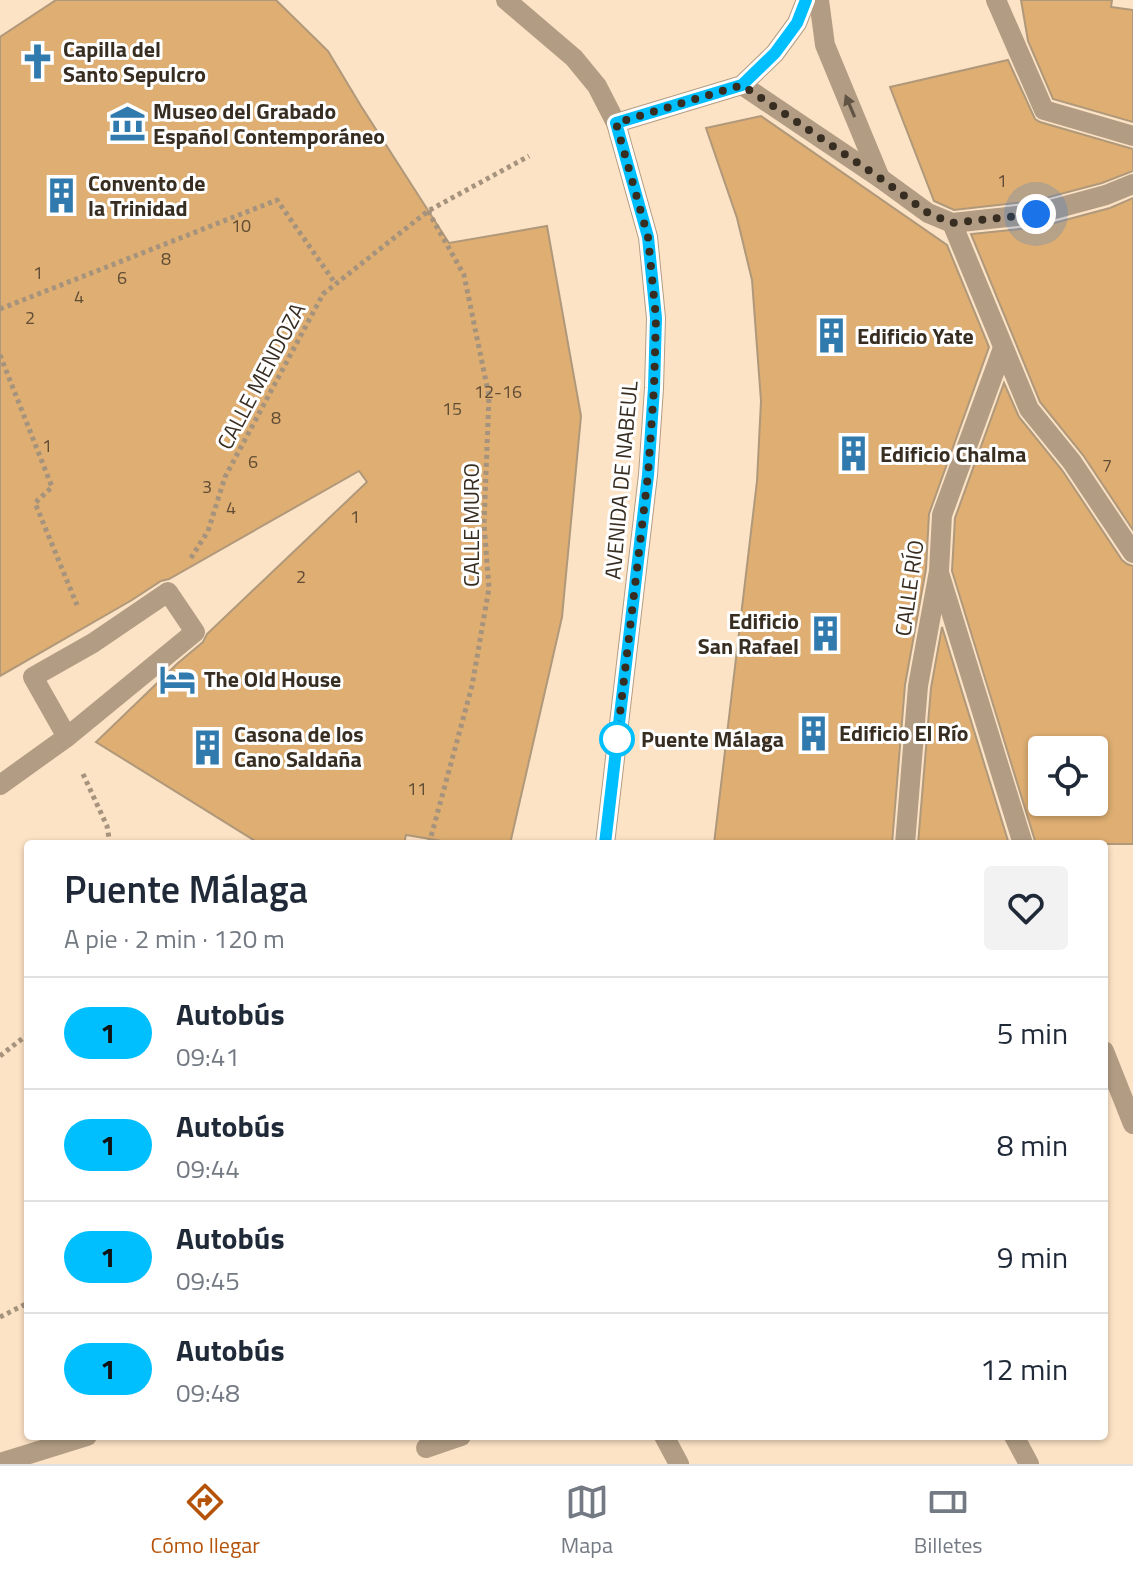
<!DOCTYPE html>
<html lang="es">
<meta charset="utf-8">
<style>
:root{--surface:#fff;--page:#f2f2f3;--text:#1f2937;--muted:#747a83;--line:#e0e1e3;--accent:#b45309}
body{margin:0;font-family:"Titillium Web",sans-serif;background:var(--page);color:var(--text);height:100vh;display:flex;flex-direction:column;font-size:30px;white-space:nowrap}
*{box-sizing:border-box;margin:0}
p{font-size:26px;color:var(--muted)}
.icon{flex:none;width:44px;height:44px;fill:none;stroke:currentColor;stroke-width:2;stroke-linecap:round;stroke-linejoin:round}
.map{position:relative;flex:1;overflow:hidden}
.panel{position:absolute;left:24px;top:840px;width:1084px;height:600px;display:flex;flex-direction:column;background:var(--surface);border-radius:8px;box-shadow:0 2px 6px #0004}
.panel>*{flex:none}
.badge{padding:0 16px;border-radius:26px;font-size:28px;line-height:52px}
.fabs{position:absolute;left:1028px;top:736px;display:grid;gap:16px}
.fabs a{display:grid;place-items:center;width:80px;height:80px;border-radius:8px;background:var(--surface);box-shadow:0 2px 6px #0004;font-size:40px}
.you{position:absolute;width:40px;height:40px;margin:-20px;border:6px solid #fff;border-radius:50%;background:#1a73e8;box-shadow:0 0 0 12px #1a73e833}
.map>.badge{position:absolute;translate:-50% -50%;box-shadow:0 0 0 4px #fff}
.round{display:grid;place-items:center;flex:none;width:84px;height:84px;border-radius:8px;background:var(--page)}
.head{display:flex;align-items:center;justify-content:space-between;height:136px;padding:0 40px}
h1{font-size:38px;font-weight:600;line-height:60px}
ul{padding:0;list-style:none}
li{display:flex;align-items:center;gap:24px;height:112px;padding:0 40px;border-top:2px solid var(--line)}
li div{flex:1}
li b{display:block;font-size:30px}
li em{font-style:normal}
li .badge{min-width:88px;font-weight:700;text-align:center}
.tabs{display:flex;justify-content:space-around;align-items:center;height:112px;border-top:2px solid var(--line);background:var(--surface);font-size:22px;color:var(--muted)}
.tabs a{display:grid;justify-items:center;gap:4px}
.tabs .active{color:var(--accent)}
.map>svg:first-child{display:block}
.building{fill:#deae72;stroke:#b0987b;stroke-width:2;fill-rule:evenodd}
.lines{fill:none;stroke-linecap:round;stroke-linejoin:round}
.path{stroke:#a6937d;stroke-width:5;stroke-dasharray:4 4;stroke-linecap:butt}
.street{stroke:#b29d84;stroke-width:20}
.oneway{fill:#625444}
.line-casing{stroke:#fff;stroke-width:18}
.line{stroke:#00bfff;stroke-width:12}
.walk{stroke:#372d21;stroke-width:8;stroke-dasharray:0 14.4}
.stop-dot{fill:#fff;stroke:#00bfff;stroke-width:4}
.labels{text-anchor:middle;dominant-baseline:central;stroke-width:6;stroke-linejoin:round;paint-order:stroke}
.number-label{font-size:18px;fill:#614d35}
.poi-label{font-size:22px;font-weight:bold;fill:#372d21;stroke:#fff;text-anchor:start}
.street-label{font-size:22px;fill:#372d21;stroke:#fff}
.stop-label{font-size:22px;font-weight:bold;fill:#372d21;stroke:#fff;text-anchor:start}
</style>
<div class="map">
<svg width="1133" height="1464" viewBox="0 0 1133 1464">
<rect width="100%" height="100%" fill="#fde3c5"/>
<!-- building -->
<g class="building">
<polygon points="56,0 276,0 328,51 361,106 449,243 547,226 581,416 562,617 510,844 460,844 406,835 404,844 260,844 96,742 178,663 203,642 207,634 367,482 359,471 169,579 161,581 132,600 0,676 0,37"/>
<polygon points="1021,0 1112,0 1111,7 1133,10 1133,122 1053,99 1028,41"/>
<polygon points="1008,60 1035,119 1040,122 1133,149 1133,171 1102,183 1034,201 954,210 934,201 890,87"/>
<polygon points="761,116 947,245 989,347 929,514 926,569 905,685 892,844 714,844 757,481 761,401 752,280 737,218 706,128"/>
<polygon points="1133,198 1133,530 1083,455 1040,402 971,234 1039,227 1110,208"/>
<path d="M1004 383 1019 417 1062 470 1122 560 1127 564 1133 566V844H1036L952 571 955 518ZM1042 750H1094V802H1042Z"/>
<polygon points="942,627 1009,844 918,844 931,688"/>
</g>
<g class="lines">
<!-- path -->
<g class="path">
<polyline points="428,211 464,275 489,396 484,524 489,588 472,686 429,844"/>
<polyline points="0,309 277,200 335,283"/>
<polyline points="0,355 52,487 35,503 77,605"/>
<polyline points="191,558 208,531 225,477 323,294 428,211 529,156"/>
<polyline points="83,774 107,826 110,844"/>
<polyline points="0,1056 28,1034"/>
<polyline points="0,1317 28,1303"/>
</g>
<!-- street -->
<g class="street">
<polyline points="506,0 574,58 597,86 616,123 648,237 656,318 654,388 648,475 605,844"/>
<polyline points="819,0 825,45 880,178"/>
<polyline points="996,0 1044,110 1133,136"/>
<polyline points="742,85 880,178 928,213 952,223 1036,214 1106,195 1133,184"/>
<polyline points="616,123 742,85 775,53 797,23 806,0"/>
<polyline points="952,223 1029,409 1072,462 1133,553"/>
<polyline points="940,576 1023,844"/>
<polyline points="0,785 67,737 195,632 168,592 93,643 33,677 67,737"/>
<polyline points="905,844 918,686 939,571 942,515 1003,348"/>
<polyline points="1104,1051 1133,1124"/>
<polyline points="664,1436 679,1464"/>
<polyline points="1014,1436 1029,1464"/>
<polyline points="426,1448 461,1436"/>
<polyline points="0,1463 87,1436"/>
</g>
</g>
<!-- one-way arrows -->
<defs><path id="oneway-solid" d="M-6-.8H1V-3.2L6.5 0L1 3.2V.8H-6Z" transform="scale(2)"/></defs>
<use class="oneway" href="#oneway-solid" transform="translate(850 106) rotate(-113)"/>
<g class="lines">
<defs>
<polyline id="line" points="605,844 648,475 654,388 656,318 648,237 616,123 742,85 775,53 797,23 806,0"/>
</defs>
<!-- line casing -->
<use href="#line" class="line-casing"/>
<!-- line -->
<use href="#line" class="line"/>
<!-- walk -->
<polyline class="walk" points="617,739 648,475 654,388 656,318 648,237 616,123 742,85 880,178 928,213 952,223 1036,214"/>
</g>
<!-- icons -->
<defs>
<symbol id="church-bare" viewBox="-9 -9 18 18"><path d="M-1.2-6h2.4v3.5h3.3v2.4h-3.3V6h-2.4V-.1h-3.3v-2.4h3.3Z" fill="#307aad" stroke="#fff" stroke-width="2.5" paint-order="stroke"/></symbol>
<symbol id="museum-bare" viewBox="-9 -9 18 18"><path d="M0-6L6-3V-2H-6V-3ZM-5-1h2V3h-2ZM-1-1h2V3h-2ZM3-1h2V3H3ZM-6 4H6V6H-6Z" fill="#307aad" stroke="#fff" stroke-width="2.5" paint-order="stroke"/></symbol>
<symbol id="building-bare" viewBox="-9 -9 18 18"><path d="M-4-6H4V6H1V3H-1V6H-4ZM-2.5-4.3h1.7v1.8h-1.7ZM.8-4.3h1.7v1.8H.8ZM-2.5-1h1.7V.8h-1.7ZM.8-1h1.7V.8H.8Z" fill="#307aad" stroke="#fff" stroke-width="2.5" paint-order="stroke"/></symbol>
<symbol id="hotel-bare" viewBox="-9 -9 18 18"><path d="M-6-4.5h1.5V1H6V5H4.5V3h-9V5H-6ZM-4 0a1.8 1.8 0 1 1 3.6 0ZM.5 0V-2.5h3Q6-2.5 6 0Z" fill="#307aad" stroke="#fff" stroke-width="2.5" paint-order="stroke"/></symbol>
</defs>
<g fill-rule="evenodd">
<use href="#church-bare" x="12" y="36" width="51" height="51"/>
<use href="#museum-bare" x="102" y="98" width="51" height="51"/>
<use href="#building-bare" x="36" y="170" width="51" height="51"/>
<use href="#building-bare" x="806" y="310" width="51" height="51"/>
<use href="#building-bare" x="828" y="428" width="51" height="51"/>
<use href="#building-bare" x="800" y="608" width="51" height="51"/>
<use href="#hotel-bare" x="152" y="654" width="51" height="51"/>
<use href="#building-bare" x="788" y="708" width="51" height="51"/>
<use href="#building-bare" x="182" y="722" width="51" height="51"/>
</g>
<!-- markers -->
<circle class="stop-dot" cx="617" cy="739" r="16"/>
<g class="labels">
<!-- number labels -->
<g class="number-label">
<text x="1002" y="180">1</text>
<text x="241" y="225">10</text>
<text x="166" y="258">8</text>
<text x="38" y="272">1</text>
<text x="122" y="277">6</text>
<text x="79" y="296">4</text>
<text x="30" y="317">2</text>
<text x="498" y="391">12-16</text>
<text x="452" y="408">15</text>
<text x="276" y="417">8</text>
<text x="47" y="445">1</text>
<text x="253" y="461">6</text>
<text x="1107" y="465">7</text>
<text x="207" y="486">3</text>
<text x="231" y="507">4</text>
<text x="355" y="516">1</text>
<text x="301" y="576">2</text>
<text x="417" y="788">11</text>
</g>
<!-- poi labels -->
<g class="poi-label">
<text x="63" y="49">Capilla del<tspan x="63" dy="25">Santo Sepulcro</tspan></text>
<text x="153" y="111">Museo del Grabado<tspan x="153" dy="25">Español Contemporáneo</tspan></text>
<text x="88" y="183">Convento de<tspan x="88" dy="25">la Trinidad</tspan></text>
<text x="857" y="336">Edificio Yate</text>
<text x="880" y="454">Edificio Chalma</text>
<text x="799" y="621" text-anchor="end">Edificio<tspan x="799" dy="25">San Rafael</tspan></text>
<text x="204" y="679">The Old House</text>
<text x="839" y="733">Edificio El Río</text>
<text x="234" y="734">Casona de los<tspan x="234" dy="25">Cano Saldaña</tspan></text>
</g>
<!-- street labels -->
<g class="street-label">
<text transform="translate(261 376) rotate(-62)">CALLE MENDOZA</text>
<text transform="translate(621 480) rotate(-85)">AVENIDA DE NABEUL</text>
<text transform="translate(471 525) rotate(-90)">CALLE MURO</text>
<text transform="translate(909 588) rotate(-82)">CALLE RÍO</text>
</g>
<!-- stop labels -->
<g class="stop-label">
<text x="641" y="739">Puente Málaga</text>
</g>
</g>
</svg>
<div class="fabs">
<a><svg class="icon" aria-label="locate" viewBox="0 0 24 24"><circle cx="12" cy="12" r="6"/><path d="M12 2v4M12 18v4M2 12h4M18 12h4"/></svg></a>
</div>
<div class="you" style="left:1036px;top:214px"></div>
<section class="panel">
<div class="head"><div><h1>Puente Málaga</h1><p>A pie · 2 min · 120 m</p></div><a class="round"><svg class="icon" aria-label="heart" viewBox="0 0 24 24"><path d="M12 20l-8-8c-3-5 5-10 8-4 3-6 11-1 8 4z"/></svg></a></div>
<ul>
<li><span class="badge" style="background:#00bfff;color:#111">1</span><div><b>Autobús</b><p>09:41</p></div><em>5 min</em></li>
<li><span class="badge" style="background:#00bfff;color:#111">1</span><div><b>Autobús</b><p>09:44</p></div><em>8 min</em></li>
<li><span class="badge" style="background:#00bfff;color:#111">1</span><div><b>Autobús</b><p>09:45</p></div><em>9 min</em></li>
<li><span class="badge" style="background:#00bfff;color:#111">1</span><div><b>Autobús</b><p>09:48</p></div><em>12 min</em></li>
</ul>
</section>
</div>
<nav class="tabs">
<a class="active"><svg class="icon" aria-label="directions" viewBox="0 0 24 24"><path d="M12 3l9 9-9 9-9-9zM9 14v-3h6M13 9l2 2-2 2"/></svg>Cómo llegar</a>
<a><svg class="icon" aria-label="map" viewBox="0 0 24 24"><path d="M3 6l6-2 6 2 6-2v14l-6 2-6-2-6 2zM9 4v14M15 6v14"/></svg>Mapa</a>
<a><svg class="icon" aria-label="tickets" viewBox="0 0 24 24"><path d="M3 7h18v10H3zM15 7v10"/></svg>Billetes</a>
</nav>
